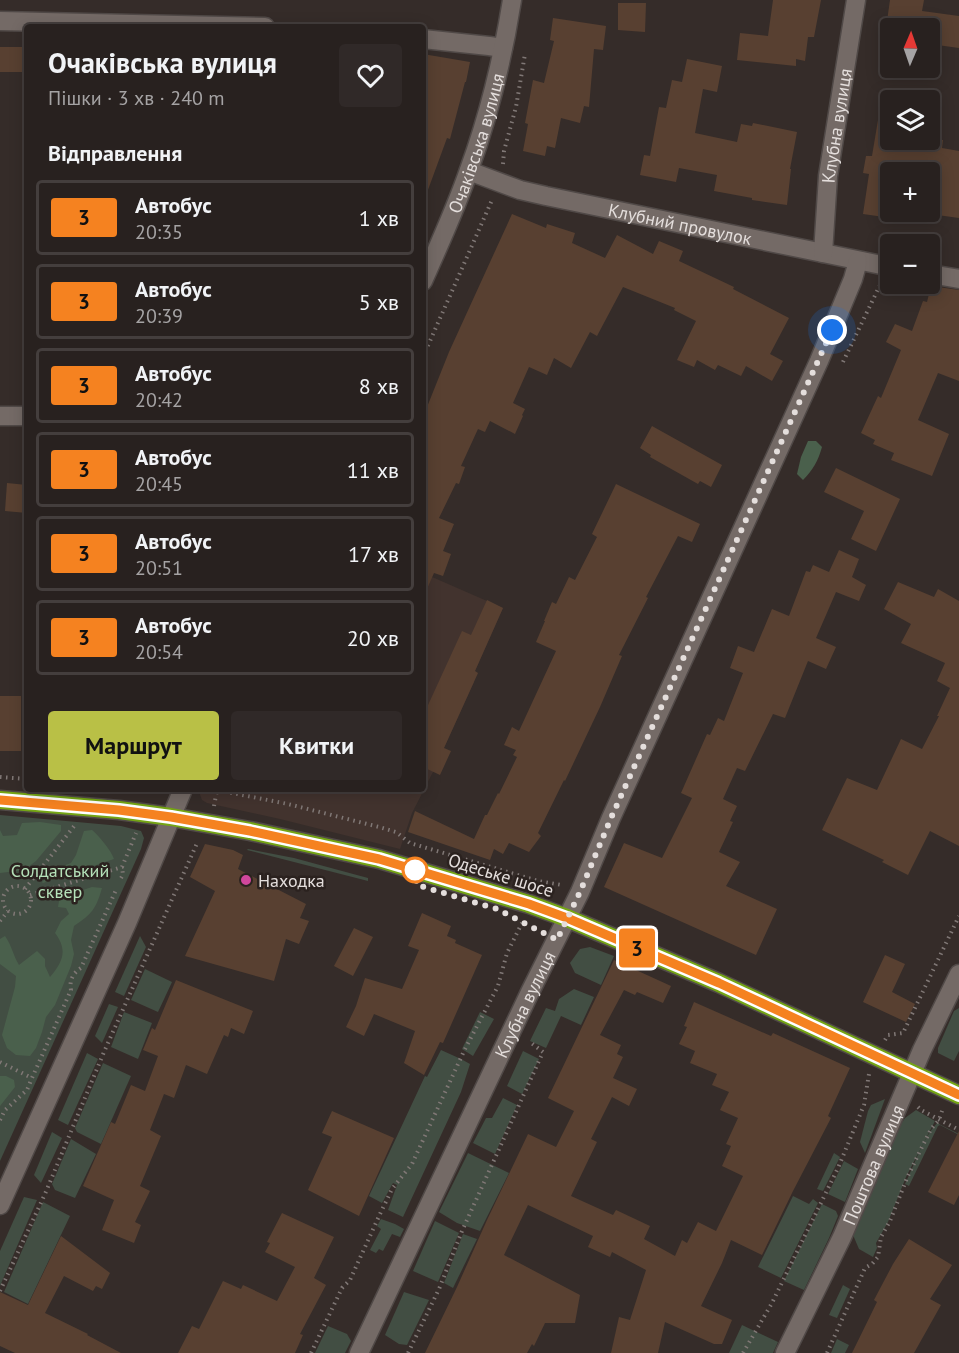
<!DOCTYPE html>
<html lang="uk">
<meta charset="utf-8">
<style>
:root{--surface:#28211f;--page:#302928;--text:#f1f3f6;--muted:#a5a3a4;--line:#443e3d;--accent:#b9c046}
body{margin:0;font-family:"PT Sans",sans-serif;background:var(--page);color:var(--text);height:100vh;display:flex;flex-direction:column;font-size:22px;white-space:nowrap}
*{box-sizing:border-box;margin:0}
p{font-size:20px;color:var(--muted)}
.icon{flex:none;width:33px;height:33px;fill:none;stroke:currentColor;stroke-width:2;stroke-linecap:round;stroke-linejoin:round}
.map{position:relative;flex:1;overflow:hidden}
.drawer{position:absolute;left:24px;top:24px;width:402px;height:768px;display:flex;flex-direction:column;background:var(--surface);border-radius:6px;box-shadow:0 3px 15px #0003,0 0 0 2px var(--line)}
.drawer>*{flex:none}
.badge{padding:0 12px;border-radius:4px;font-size:21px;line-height:39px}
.needle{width:39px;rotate:2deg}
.buttons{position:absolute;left:880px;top:18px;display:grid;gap:12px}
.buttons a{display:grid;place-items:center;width:60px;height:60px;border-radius:6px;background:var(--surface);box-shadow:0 3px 15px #0003,0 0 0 2px var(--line);font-size:30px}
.you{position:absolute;width:30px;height:30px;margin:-15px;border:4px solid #fff;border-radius:50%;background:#1a73e8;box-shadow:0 0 0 9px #1a73e833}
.map>.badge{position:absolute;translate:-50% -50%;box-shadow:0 0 0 3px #fff}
h2{padding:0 24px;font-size:22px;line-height:54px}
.round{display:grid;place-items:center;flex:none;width:63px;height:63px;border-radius:6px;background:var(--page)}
.head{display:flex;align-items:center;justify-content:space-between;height:102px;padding:0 24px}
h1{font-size:28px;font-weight:600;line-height:45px}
.button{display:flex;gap:12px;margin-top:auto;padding:12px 24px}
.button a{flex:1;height:69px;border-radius:6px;background:var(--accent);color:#111;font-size:24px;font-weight:600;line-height:69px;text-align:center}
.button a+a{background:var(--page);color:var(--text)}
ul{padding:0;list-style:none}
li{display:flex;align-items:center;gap:18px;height:75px;margin:0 12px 9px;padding:0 12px;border:3px solid var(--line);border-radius:6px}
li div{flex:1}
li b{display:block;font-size:22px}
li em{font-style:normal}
li .badge{min-width:66px;font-weight:700;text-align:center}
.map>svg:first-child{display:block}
.built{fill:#42332e}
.green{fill:#424e43}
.forest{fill:#4a604c}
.building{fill:#584031}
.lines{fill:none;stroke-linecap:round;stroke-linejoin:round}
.street-casing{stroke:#504947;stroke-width:21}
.highway-casing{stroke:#504947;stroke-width:21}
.path{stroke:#807876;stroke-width:4;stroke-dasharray:1.5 4.5;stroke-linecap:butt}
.street{stroke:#746a66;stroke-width:18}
.highway{stroke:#75a515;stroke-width:18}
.line-casing{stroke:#fff;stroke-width:14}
.line{stroke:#f58220;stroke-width:9}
.walk{stroke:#e4dedc;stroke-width:6;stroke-dasharray:0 10.8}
.stop-dot{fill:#fff;stroke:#f58220;stroke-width:3}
.hotel-dot{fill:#d1479c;stroke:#2b221f;stroke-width:2}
.labels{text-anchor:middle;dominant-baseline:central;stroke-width:5;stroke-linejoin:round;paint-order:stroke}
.street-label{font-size:18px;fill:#e4dedc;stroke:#2b221f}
.park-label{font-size:18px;fill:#b5e1b9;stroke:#2b221f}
.poi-label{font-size:18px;fill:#e4dedc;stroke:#2b221f;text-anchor:start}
</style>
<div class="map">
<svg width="959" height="1353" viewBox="0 0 959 1353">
<rect width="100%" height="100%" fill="#352c29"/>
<!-- built -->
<polygon class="built" points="423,573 503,608 471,680 474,682 433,772 412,813 400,849 280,819 207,803 202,800 198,789 423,789"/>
<!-- green -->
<g class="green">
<polygon points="0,815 121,826 141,831 144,838 141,849 0,1161"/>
<polygon points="248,849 294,858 368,878 368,881 247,850"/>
<polygon points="140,936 146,947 124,996 115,992"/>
<polygon points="590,947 614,956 601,985 575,973 570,963 580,949"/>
<polygon points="145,969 172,982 158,1012 131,1000"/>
<polygon points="574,989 594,997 581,1025 561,1016 546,1048 530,1041 546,1008 555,1011 559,999"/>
<polygon points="109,1004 118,1007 102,1043 95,1036"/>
<polygon points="959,1008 959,1051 954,1061 938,1053 938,1048 954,1011"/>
<polygon points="124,1012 152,1023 138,1059 111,1047"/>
<polygon points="480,1012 494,1019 473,1056 462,1049"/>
<polygon points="441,1050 461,1059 470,1064 461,1092 403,1217 388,1210 397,1185 393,1183 382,1203 369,1196 425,1076 427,1077"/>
<polygon points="523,1051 539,1059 522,1094 507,1086"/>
<polygon points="87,1053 98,1059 68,1125 58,1120"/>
<polygon points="103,1063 131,1076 101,1144 77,1132 75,1128"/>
<polygon points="503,1098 517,1105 495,1154 473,1143 486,1118 492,1118"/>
<polygon points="885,1099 865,1153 860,1142 868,1111 871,1105"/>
<polygon points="916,1110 935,1121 906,1177 888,1222 876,1243 877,1248 873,1257 859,1249 853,1235 891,1139 905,1118"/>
<path d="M937 1123 959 1134V1135L940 1125 938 1126 909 1186 905 1184C915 1164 922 1139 937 1123Z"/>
<polygon points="52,1132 62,1138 41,1183 34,1175"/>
<polygon points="71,1139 96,1154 75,1198 55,1190 52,1184"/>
<polygon points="468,1153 509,1173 480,1231 457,1223 439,1212"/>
<polygon points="834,1153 840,1157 823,1191 817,1189"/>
<polygon points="844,1161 858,1169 845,1202 828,1194"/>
<polygon points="793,1196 809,1204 813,1199 818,1203 781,1278 758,1267"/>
<polygon points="24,1197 37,1200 0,1286 0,1251"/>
<polygon points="43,1202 70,1216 28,1304 4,1292"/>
<polygon points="822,1204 836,1211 838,1216 829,1238 804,1290 784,1281"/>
<polygon points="381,1219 395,1224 404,1229 400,1237 392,1234 383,1251 379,1249 376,1253 370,1250 381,1229 377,1226"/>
<polygon points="435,1221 459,1233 438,1282 413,1271"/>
<polygon points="463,1234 477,1239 453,1288 444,1283"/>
<polygon points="843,1285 850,1289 837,1318 829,1315"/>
<polygon points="404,1292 429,1300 407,1345 399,1344 385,1335"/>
<polygon points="742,1325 778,1342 773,1353 729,1353"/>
<polygon points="328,1326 347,1334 351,1341 345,1353 315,1353"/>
<polygon points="837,1339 849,1345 845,1353 831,1353"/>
</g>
<!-- forest -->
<g class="forest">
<path d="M808 441H816L822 447C818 461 813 470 803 480L797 474 801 457Z"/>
<polygon points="40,822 61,825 61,831 36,861 24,870 0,873 0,830 3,836 17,835 22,823"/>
<path d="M92 830C99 836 111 850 114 859L43 883 42 882 55 869 71 863 76 855 84 831Z"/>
<path d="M92 887 102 888C96 909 92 914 74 926L71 940 74 954 71 966 55 1005 46 1017 42 1032 36 1048 30 1056 16 1055 7 1048 2 1035 15 987 16 976 0 964V939L5 936C12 946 13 955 19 965L37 951 45 959V966L50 977C63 962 68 950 55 933L61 921 69 914 66 908 58 907 59 901 65 896Z"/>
<polygon points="0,1076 6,1076 14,1080 15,1087 0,1106"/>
</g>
<!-- building -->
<g class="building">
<polygon points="773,0 821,0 814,37 808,37 805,61 796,59 796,66 737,60 740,33 768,36"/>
<polygon points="890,0 924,0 922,11 959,16 959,48 930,44 930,28 886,28"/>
<polygon points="618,3 646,3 645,32 618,30"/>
<polygon points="553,18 606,26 603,50 594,49 589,107 584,106 580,123 561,118 555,148 547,146 545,156 523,151 528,124 525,123 533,80 544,83 554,41 550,40"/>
<rect x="0" y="47" width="24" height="25"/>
<polygon points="423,54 470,62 466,82 465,82 450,139 447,138 425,198 423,198"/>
<polygon points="687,59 722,66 717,92 703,89 695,133 737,142 741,124 752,126 753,123 797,132 790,169 791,169 787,205 752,200 752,198 714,191 717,175 679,168 676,182 640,175 644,155 650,156 659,107 666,108 672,80 682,82"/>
<polygon points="881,102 891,102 891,140 943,140 942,148 959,151 959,218 930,214 930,172 891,172 891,218 863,214 869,174 863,173 866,156 872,156"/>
<polygon points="512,214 546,228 547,224 575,233 572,243 605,258 617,235 653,254 659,241 683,251 679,261 734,287 733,289 789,318 770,354 783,361 772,381 746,366 741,376 718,365 715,370 697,360 694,367 677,360 696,321 674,310 675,308 623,287 597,336 590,332 571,368 554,358 547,375 529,367 513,403 525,409 522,415 523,416 515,434 490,421 485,432 478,429 461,466 465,467 459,484 456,483 439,518 454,524 443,551 451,554 443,576 434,573 423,598 423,417 449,352"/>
<polygon points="931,286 959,290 959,381 938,373 918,420 949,434 932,476 891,460 894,453 873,444 875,440 861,433 878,396 881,398 901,350 886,342 895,324 912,331 923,301 927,302"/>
<polygon points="652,426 722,465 711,487 700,481 698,484 650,457 651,455 640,448"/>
<polygon points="836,468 900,499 876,551 851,539 864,511 824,492"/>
<polygon points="7,483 27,485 27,513 5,511"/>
<polygon points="616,484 700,524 692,542 678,536 646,597 648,598 619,655 622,656 600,707 565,781 564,780 538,833 541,836 529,852 509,843 503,854 494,849 490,860 408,832 415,811 474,839 485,815 487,815 498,793 499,794 517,757 513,755 516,750 504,745 512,727 519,731 556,651 536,642 545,621 544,621 552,602 556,604 569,577 575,580 597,537 592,534"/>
<polygon points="839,550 859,559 852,577 866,585 859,601 836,592 816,638 836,647 826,669 808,661 785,718 773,714 745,771 737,768 723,799 737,806 730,821 733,822 719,852 740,862 726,886 777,909 756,955 604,887 624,843 662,858 692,798 681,793 707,734 710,735 718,718 724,721 743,673 730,668 738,646 754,652 772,609 789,616 806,571 810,572 813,565 829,572"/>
<polygon points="898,582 934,597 938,589 959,601 959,846 930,831 908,875 882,862 884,860 822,830 847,778 877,790 901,739 922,749 939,716 937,716 950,688 937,681 945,663 901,643 911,624 884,609"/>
<polygon points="487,600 503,608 475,671 478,673 444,748 451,751 440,775 423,767 423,716 462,631 471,635"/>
<rect x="0" y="696" width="21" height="55"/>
<polygon points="205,844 233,850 243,855 238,869 306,904 300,918 309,921 299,944 286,939 274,981 185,956 215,891 190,877"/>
<polygon points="422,913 451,926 447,936 456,940 455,943 482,955 443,1043 440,1042 424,1075 404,1063 415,1031 374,1014 364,1036 346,1027 356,1006 365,978 402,989 419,950 408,946"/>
<polygon points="354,928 373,937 353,976 334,966"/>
<polygon points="885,955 905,964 892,992 915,1004 906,1022 863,1002"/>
<polygon points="614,960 671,986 663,1003 637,992 635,995 624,990 600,1035 621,1045 617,1054 623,1057 613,1078 637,1089 629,1106 612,1097 591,1139 597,1142 571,1196 613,1215 616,1210 650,1226 644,1239 675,1256 682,1240 687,1243 698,1222 716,1231 743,1176 722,1166 731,1146 726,1144 738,1118 720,1110 729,1092 712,1085 717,1074 690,1063 695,1051 679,1044 687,1027 684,1026 694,1002 771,1036 773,1033 850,1068 828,1116 831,1118 793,1191 762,1255 731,1240 722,1263 701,1306 732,1320 722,1344 714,1344 665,1322 658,1353 611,1353 619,1317 630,1320 646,1270 612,1252 610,1257 588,1247 593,1236 528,1205 504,1255 580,1295 575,1323 545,1323 534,1346 532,1344 527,1353 425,1353 457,1287 487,1220 528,1134 556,1147 574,1111 548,1098"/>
<polygon points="176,980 253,1011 244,1034 231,1028 228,1037 224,1035 207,1074 186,1065 174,1098 164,1094 150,1130 161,1136 140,1186 150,1191 135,1222 141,1225 134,1243 102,1230 114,1200 83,1186 111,1122 115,1124 131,1085 145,1091 158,1056 143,1050 152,1028 155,1030"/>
<polygon points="332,1111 394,1138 359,1216 308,1190 332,1137 322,1133"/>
<polygon points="959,1131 959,1195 954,1205 928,1192"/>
<polygon points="282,1213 334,1237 314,1278 326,1285 300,1334 303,1335 295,1353 178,1353 192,1326 199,1329 223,1281 241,1289 243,1285 277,1301 295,1267 265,1252 270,1243 267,1242"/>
<polygon points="61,1236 110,1273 102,1289 96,1286 93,1291 64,1276 45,1313 88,1334 87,1335 121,1353 15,1353 0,1346 0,1292 28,1305"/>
<polygon points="909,1239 952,1265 930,1299 941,1305 914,1353 852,1353 877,1302 874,1300 893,1264"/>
</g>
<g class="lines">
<defs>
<g id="street">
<polyline points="0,21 265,27"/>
<polyline points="423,39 489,46 503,48"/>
<path id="s1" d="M469 171 520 190 546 196 891 267"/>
<path id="s2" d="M823 253 828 176 856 0"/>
<polyline points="930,274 959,279"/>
<path id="s3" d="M423 281C439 245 456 208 469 170 489 115 503 57 512 0"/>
<polyline points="0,416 27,416"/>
<polyline points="0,1205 127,923 183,789"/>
<path id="s4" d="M359 1353 530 992 580 892 611 818 819 361 853 279 858 261"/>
<path id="s5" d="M785 1353 842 1237 922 1050 959 974"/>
</g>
<polyline id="highway" points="0,800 119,810 171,817 250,831 379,859 529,904 567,918 719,983 959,1095"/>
</defs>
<!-- street casing -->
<use href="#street" class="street-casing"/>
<!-- highway casing -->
<use href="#highway" class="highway-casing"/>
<!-- path -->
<g class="path">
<polyline points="503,164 504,151 516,107 525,54"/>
<polyline points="423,357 492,200"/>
<polyline points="843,362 880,285"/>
<polyline points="0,777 27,779"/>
<polyline points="214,806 217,790 288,804 379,827 396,832 410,843 538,881 562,885"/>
<polyline points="121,878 123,875 122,867"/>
<circle cx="17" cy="900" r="14"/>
<polyline points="25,889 75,825"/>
<polyline points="30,895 122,867 136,833"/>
<polyline points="0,921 8,911"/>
<polyline points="885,1040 888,1035 903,1033 959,916"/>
<path d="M0 1062 32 1078 71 990C69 981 73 973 81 968L116 890"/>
<polyline points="918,1107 921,1110 959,1130"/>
<polyline points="0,1120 5,1110 27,1090 32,1078"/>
<polyline points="0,1291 45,1194 104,1052 198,841"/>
<polyline points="311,1353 342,1288 350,1280 380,1214 392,1189 412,1164 464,1051 498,986 507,953 522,923"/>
<polyline points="408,1353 439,1289 462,1231 543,1052 530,1042"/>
<polyline points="743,1353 772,1303 838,1168 864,1105 869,1074"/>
<polyline points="827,1353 865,1268 872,1264 878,1257 881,1237 890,1221 907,1178 921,1149 931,1129 939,1120 943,1108"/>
</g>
<!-- street -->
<use href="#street" class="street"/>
<!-- highway -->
<use href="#highway" class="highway"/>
</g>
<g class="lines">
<defs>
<polyline id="line" points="0,800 119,810 171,817 250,831 379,859 529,904 567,918 719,983 959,1095"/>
</defs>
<!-- line casing -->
<use href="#line" class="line-casing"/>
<!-- line -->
<use href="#line" class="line"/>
<!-- walk -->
<polyline class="walk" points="415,870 417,885 497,909 557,940 580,892 611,818 832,330"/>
</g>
<!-- markers -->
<circle class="stop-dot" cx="415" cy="870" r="12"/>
<circle class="hotel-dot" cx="246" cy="880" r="6"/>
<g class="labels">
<!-- street labels -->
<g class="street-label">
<text stroke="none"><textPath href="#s2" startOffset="128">Клубна вулиця</textPath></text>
<text stroke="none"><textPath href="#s3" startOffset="148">Очаківська вулиця</textPath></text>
<text stroke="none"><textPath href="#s1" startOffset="218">Клубний провулок</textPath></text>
<text transform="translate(501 875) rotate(17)">Одеське шосе</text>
<text stroke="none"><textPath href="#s4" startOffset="386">Клубна вулиця</textPath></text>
<text stroke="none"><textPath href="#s5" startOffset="208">Поштова вулиця</textPath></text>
</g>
<!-- park labels -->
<g class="park-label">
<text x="60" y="870">Солдатський<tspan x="60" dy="21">сквер</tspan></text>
</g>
<!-- poi labels -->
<g class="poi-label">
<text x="258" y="880">Находка</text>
</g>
</g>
</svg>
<div class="buttons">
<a><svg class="needle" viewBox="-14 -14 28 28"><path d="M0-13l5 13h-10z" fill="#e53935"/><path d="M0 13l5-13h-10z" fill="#a5a3a4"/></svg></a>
<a><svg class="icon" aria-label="layers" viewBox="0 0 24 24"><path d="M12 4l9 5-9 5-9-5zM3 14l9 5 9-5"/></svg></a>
<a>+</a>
<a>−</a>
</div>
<div class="you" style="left:832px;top:330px"></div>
<b class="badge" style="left:637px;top:948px;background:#f58220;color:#111">3</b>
<section class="drawer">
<div class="head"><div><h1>Очаківська вулиця</h1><p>Пішки · 3 хв · 240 m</p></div><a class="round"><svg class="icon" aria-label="heart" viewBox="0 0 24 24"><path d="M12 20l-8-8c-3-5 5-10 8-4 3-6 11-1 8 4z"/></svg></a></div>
<h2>Відправлення</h2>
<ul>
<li><span class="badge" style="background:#f58220;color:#111">3</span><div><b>Автобус</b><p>20:35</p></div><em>1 хв</em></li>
<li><span class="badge" style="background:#f58220;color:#111">3</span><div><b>Автобус</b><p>20:39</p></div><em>5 хв</em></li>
<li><span class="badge" style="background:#f58220;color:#111">3</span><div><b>Автобус</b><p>20:42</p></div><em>8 хв</em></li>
<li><span class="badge" style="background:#f58220;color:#111">3</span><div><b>Автобус</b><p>20:45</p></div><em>11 хв</em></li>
<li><span class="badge" style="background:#f58220;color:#111">3</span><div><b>Автобус</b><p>20:51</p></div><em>17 хв</em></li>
<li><span class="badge" style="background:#f58220;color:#111">3</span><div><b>Автобус</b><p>20:54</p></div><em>20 хв</em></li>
</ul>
<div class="button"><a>Маршрут</a><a>Квитки</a></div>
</section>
</div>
